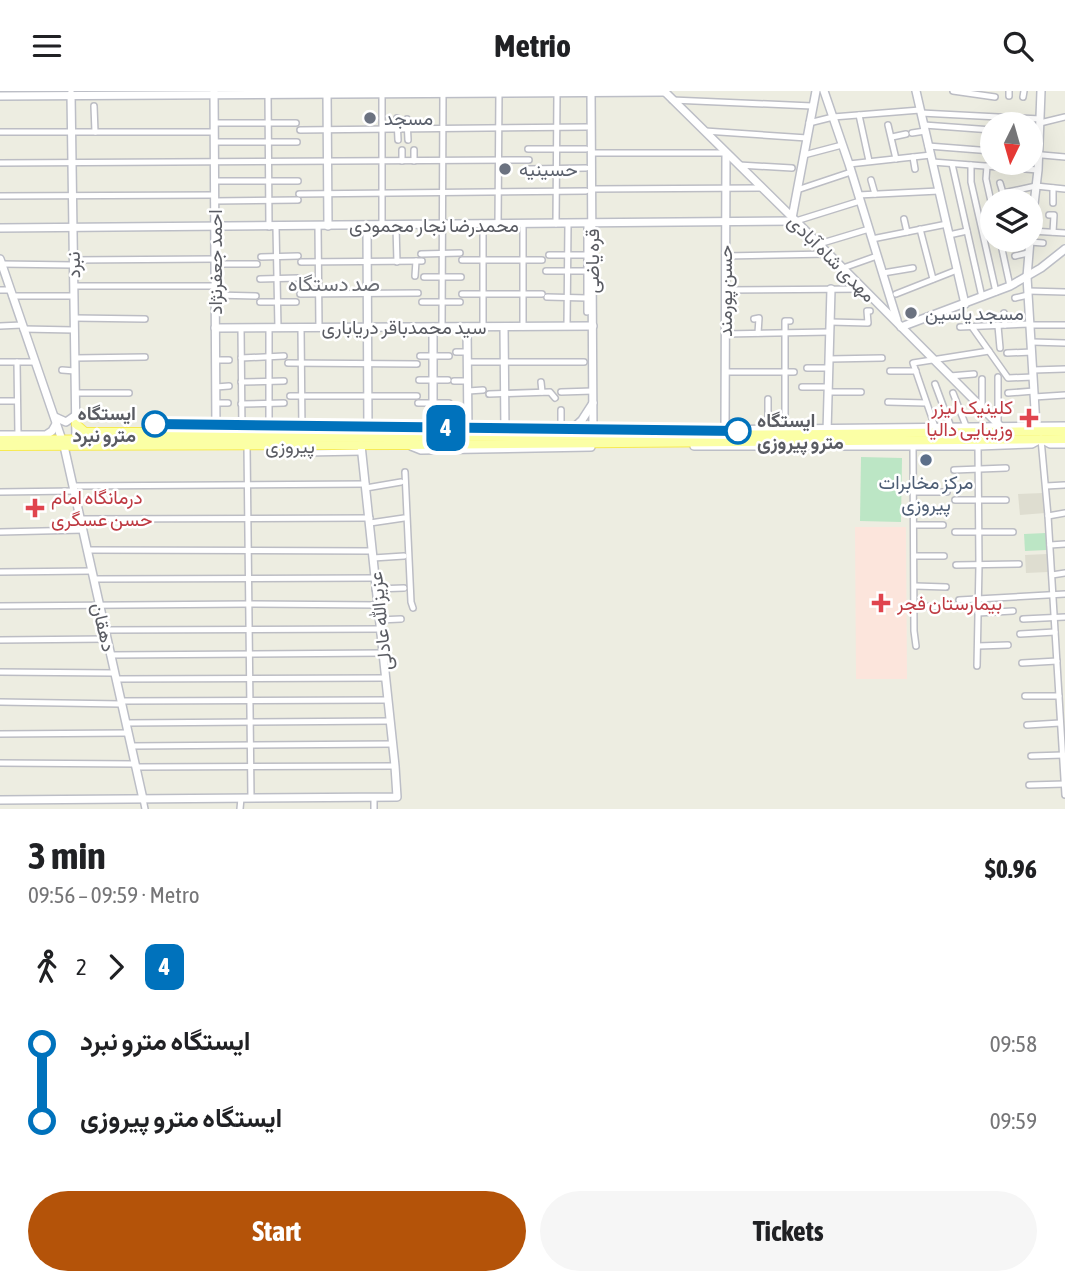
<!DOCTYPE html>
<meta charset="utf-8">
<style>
:root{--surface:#fff;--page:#f6f6f6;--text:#202124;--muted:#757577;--accent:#b45309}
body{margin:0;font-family:"Asap Condensed",Vazirmatn,sans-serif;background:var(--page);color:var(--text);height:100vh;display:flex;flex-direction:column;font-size:26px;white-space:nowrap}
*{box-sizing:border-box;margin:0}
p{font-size:23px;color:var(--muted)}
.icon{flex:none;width:38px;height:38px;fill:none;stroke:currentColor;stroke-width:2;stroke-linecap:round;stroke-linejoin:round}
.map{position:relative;height:718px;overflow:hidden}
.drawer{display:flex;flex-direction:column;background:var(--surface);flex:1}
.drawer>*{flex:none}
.badge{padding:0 14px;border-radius:10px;font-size:24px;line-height:46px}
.needle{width:46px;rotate:185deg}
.tools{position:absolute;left:980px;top:21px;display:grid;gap:14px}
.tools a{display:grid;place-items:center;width:63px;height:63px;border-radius:50%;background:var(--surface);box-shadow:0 7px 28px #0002;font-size:35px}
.map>.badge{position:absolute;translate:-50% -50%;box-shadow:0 0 0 4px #fff}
.legs{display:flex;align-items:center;gap:10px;height:77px;padding:0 28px;font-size:23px}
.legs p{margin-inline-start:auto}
.headline{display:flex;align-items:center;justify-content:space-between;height:119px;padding:0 28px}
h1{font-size:38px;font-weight:700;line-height:52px}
.cta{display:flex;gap:14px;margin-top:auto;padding:14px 28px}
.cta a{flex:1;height:80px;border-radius:42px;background:var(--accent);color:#fff;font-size:28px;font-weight:700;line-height:80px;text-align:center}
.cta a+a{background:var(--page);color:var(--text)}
ul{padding:0 28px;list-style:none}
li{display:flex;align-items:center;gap:24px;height:77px;font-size:26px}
li i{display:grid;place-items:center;width:10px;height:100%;margin:0 9px;background:currentColor}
li i::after{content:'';width:18px;height:18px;margin:-9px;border:5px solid;border-radius:50%;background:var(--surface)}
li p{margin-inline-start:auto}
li:first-child i{background:linear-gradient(#0000 50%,currentColor 0)}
li:last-child i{background:linear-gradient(currentColor 50%,#0000 0)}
header{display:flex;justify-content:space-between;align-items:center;height:91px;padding:0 28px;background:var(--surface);font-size:32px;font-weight:700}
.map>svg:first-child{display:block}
.education{fill:#deddd0}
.medical{fill:#fce5dc}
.green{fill:#bce6c5}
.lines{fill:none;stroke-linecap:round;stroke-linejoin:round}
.street-casing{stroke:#bcbdc4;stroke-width:8}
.secondary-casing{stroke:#bcbec6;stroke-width:10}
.primary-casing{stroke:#f7ea51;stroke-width:10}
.street{stroke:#fff;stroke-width:5}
.secondary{stroke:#fff;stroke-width:7}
.primary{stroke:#fbffa5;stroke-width:8}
.line-1-casing{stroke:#fff;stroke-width:16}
.line-1{stroke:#0072bc;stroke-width:10}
.worship-dot{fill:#6b7280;stroke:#fff;stroke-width:2.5}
.health-dot{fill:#e0444e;stroke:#fff;stroke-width:2.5}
.stop-1-dot{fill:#fff;stroke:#0072bc;stroke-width:3.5}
.service-dot{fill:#5c6f8a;stroke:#fff;stroke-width:2.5}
.labels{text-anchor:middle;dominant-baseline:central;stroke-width:5;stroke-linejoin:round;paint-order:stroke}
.worship-label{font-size:19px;fill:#5b616d;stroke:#fff;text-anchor:start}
.street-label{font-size:19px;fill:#5a5c63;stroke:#fff}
.health-label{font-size:19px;fill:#be3a42;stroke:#fff;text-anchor:start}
.stop-label{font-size:19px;font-weight:bold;fill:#5a5c63;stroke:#fff;text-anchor:end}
.service-label{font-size:19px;fill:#4e5e75;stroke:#fff}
.neighbourhood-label{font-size:21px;fill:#6b6e75;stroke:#fff}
</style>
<header><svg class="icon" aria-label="menu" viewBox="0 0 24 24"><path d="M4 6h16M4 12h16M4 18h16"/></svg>Metrio<svg class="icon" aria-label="search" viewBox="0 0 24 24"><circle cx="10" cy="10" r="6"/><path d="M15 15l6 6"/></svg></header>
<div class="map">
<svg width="1065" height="718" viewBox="0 0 1065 718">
<rect width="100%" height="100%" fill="#edede1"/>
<!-- education -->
<g class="education">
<polygon points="1043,402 1045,422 1020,424 1018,403"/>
<polygon points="1047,463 1048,481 1026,482 1025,464"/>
</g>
<!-- medical -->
<polygon class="medical" points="855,436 906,436 907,588 856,588"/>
<!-- green -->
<g class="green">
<polygon points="861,366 902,367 901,431 860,430"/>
<polygon points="1046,442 1047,459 1025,460 1024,443"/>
</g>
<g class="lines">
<defs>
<g id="street">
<polyline points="382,0 382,135"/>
<polyline points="953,0 995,6"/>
<polyline points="268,3 269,136"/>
<polyline points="1009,5 1009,0"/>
<polyline points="1023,6 1024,0"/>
<polyline points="672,9 812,15"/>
<polyline points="94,15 95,41"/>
<polyline points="921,22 1040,28"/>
<polyline points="859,24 869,70"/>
<polyline points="397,27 398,49"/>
<polyline points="407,28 408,49"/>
<polyline points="214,32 296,32"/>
<polyline points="809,32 833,26 920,19"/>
<polyline points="1040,32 1065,26"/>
<polyline points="888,34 896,68"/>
<polyline points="924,34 992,39"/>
<polyline points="300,39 587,36"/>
<polyline points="705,40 807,47"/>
<polyline points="0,41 214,41"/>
<polyline points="912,42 925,40"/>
<polyline points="1031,42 1039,42"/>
<polyline points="892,46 906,43"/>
<polyline points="214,51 297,51"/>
<polyline points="928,55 992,60"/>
<polyline points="528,58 586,58"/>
<polyline points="402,59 402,70"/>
<polyline points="414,59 414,70"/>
<polyline points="591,62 726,62"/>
<polyline points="1031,63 1065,66"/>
<polyline points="804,64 842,54"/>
<polyline points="913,66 915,78"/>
<polyline points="932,71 1038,79"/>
<polyline points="0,72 529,69"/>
<polyline points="849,73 931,64"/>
<polyline points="952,73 982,206"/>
<polyline points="739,74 792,77"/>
<polyline points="971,74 971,91 996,201"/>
<polyline points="987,75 986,88 992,115"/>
<polyline points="528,78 586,77"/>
<polyline points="871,89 875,103"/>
<polyline points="214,90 298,90"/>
<polyline points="1000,92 1003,102 1036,95 1065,98"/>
<polyline points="592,98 761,97"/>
<polyline points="797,99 851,81"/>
<polyline points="299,103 586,100"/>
<polyline points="858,104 939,100"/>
<polyline points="0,105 214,104"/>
<polyline points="214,110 298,109"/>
<polyline points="1026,110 1034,108"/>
<polyline points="1053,112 1053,97"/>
<polyline points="1049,124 1054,124 1053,141"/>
<polyline points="904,128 907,141"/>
<polyline points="796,130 860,110"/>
<polyline points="556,133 557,2"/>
<polyline points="587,133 587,221"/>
<polyline points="483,134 483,236"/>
<polyline points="498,134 499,0"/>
<polyline points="523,134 523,236"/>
<polyline points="318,135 319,237"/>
<polyline points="396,135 397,171"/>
<polyline points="276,136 278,237"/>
<polyline points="920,138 933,188"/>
<polyline points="1031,140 1065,142"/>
<polyline points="949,144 967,140"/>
<polyline points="872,148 947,133"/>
<polyline points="1000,149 1010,195"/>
<polyline points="1030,151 1043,152"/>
<polyline points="819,153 869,138"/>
<polyline points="421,163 460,162"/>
<polyline points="549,164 587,164"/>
<polyline points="725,165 829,163"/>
<polyline points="1015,165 1028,162"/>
<polyline points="261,166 298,165"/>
<polyline points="73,169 215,168"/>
<polyline points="462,169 542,169"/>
<polyline points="301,171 422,170"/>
<polyline points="2,173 73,174"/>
<polyline points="215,173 257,173"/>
<polyline points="843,177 877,165"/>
<polyline points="546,180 587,180"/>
<polyline points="883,182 913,177"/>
<polyline points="415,185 416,170"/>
<polyline points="424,186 461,186"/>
<polyline points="260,188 298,187"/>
<polyline points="74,195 215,195"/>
<polyline points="0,199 10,199"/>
<polyline points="725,199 864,198"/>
<polyline points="1028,200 1065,201"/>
<polyline points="300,203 418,202"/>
<polyline points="462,203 542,203"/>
<polyline points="896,203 957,179"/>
<polyline points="215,204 256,205"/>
<polyline points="12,205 74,205"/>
<polyline points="547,206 587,207"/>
<polyline points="1015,207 1028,204"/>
<polyline points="260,211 296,211"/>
<polyline points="422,211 460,211"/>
<polyline points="1004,222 1005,234"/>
<polyline points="74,227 145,228"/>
<polyline points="754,228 759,227 758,242"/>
<polyline points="830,231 868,232 867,220 870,220"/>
<polyline points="1031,234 1065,234"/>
<polyline points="0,235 22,234"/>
<polyline points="567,235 568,133"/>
<polyline points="998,235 1000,257"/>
<polyline points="442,236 443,2"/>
<polyline points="960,236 1030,233"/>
<polyline points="972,236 1008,287 1033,286"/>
<polyline points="241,237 242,342"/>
<polyline points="269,237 269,341"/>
<polyline points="301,237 302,341"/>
<polyline points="23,238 74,239"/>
<polyline points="725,243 830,241"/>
<polyline points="1032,251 1065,252"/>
<polyline points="456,261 467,261"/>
<polyline points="1007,262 1032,261"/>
<polyline points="420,265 449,265"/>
<polyline points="75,267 145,266"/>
<polyline points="241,267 284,265"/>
<polyline points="829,268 882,267"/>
<polyline points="216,269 229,269"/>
<polyline points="0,271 35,271"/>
<polyline points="17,271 18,344"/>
<polyline points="467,271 584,271"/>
<polyline points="288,272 417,273"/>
<polyline points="807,277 829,277"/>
<polyline points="62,279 75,280"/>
<polyline points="1033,279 1065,278"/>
<polyline points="890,280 916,280"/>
<polyline points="725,281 794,281"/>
<polyline points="950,285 974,283"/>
<polyline points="419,289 448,289"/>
<polyline points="454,290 468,290"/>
<polyline points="241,291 284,290"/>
<polyline points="541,291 542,301"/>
<polyline points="935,293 951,336"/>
<polyline points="216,296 229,295"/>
<polyline points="802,296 828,296"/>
<polyline points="468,300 483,299"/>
<polyline points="561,301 593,300"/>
<polyline points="828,301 861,301"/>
<polyline points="75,302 129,302"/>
<polyline points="953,302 966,335"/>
<polyline points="1008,302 1034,300"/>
<polyline points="489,303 550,301 555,307"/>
<polyline points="290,305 417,305"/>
<polyline points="1034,306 1065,304"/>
<polyline points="0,310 17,310"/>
<polyline points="888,311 926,312"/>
<polyline points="216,312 228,312"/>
<polyline points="418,312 449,312"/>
<polyline points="241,313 284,312"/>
<polyline points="982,317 982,288"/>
<polyline points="561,319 561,341"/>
<polyline points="998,332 998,286"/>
<polyline points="289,333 302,333"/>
<polyline points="935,336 913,272 989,260"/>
<polyline points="768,338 768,308"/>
<polyline points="785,338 785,230 790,230"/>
<polyline points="1041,348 1048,425 1065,704"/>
<polyline points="247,355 251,707"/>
<polyline points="913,355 914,540 916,555"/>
<polyline points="305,362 362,361"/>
<polyline points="954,379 1006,377"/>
<polyline points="405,381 411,511 413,517"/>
<polyline points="73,395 366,393"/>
<polyline points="1046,395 1064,394"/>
<polyline points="366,397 401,391"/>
<polyline points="0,401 74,400"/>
<polyline points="914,401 947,401"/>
<polyline points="955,409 1006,409"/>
<polyline points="1048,425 1065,422"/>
<polyline points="80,428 370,427"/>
<polyline points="370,432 404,427"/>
<polyline points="914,434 943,434"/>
<polyline points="0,441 83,439"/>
<polyline points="955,441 1013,441"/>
<polyline points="1050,454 1065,453"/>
<polyline points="87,459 372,460"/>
<polyline points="914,465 944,465"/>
<polyline points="373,467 404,465"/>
<polyline points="956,474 1019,473"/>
<polyline points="0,481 92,480"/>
<polyline points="1052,484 1065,482"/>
<polyline points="94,488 375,487"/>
<polyline points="915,495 946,496"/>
<polyline points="375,498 404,497"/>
<polyline points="959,509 1065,503"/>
<polyline points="0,515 249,513 377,514"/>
<polyline points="914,515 949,516"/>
<polyline points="978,522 1013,520"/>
<polyline points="1023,528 1065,526"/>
<polyline points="379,529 401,528"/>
<polyline points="105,539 381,538"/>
<polyline points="1020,543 1055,541"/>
<polyline points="0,549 107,548"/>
<polyline points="978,555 1008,554"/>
<polyline points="110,564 383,562"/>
<polyline points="1022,572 1057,570"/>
<polyline points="977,575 979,474 978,355"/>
<polyline points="0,581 114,582"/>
<polyline points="116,588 385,587"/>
<polyline points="1025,605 1059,605"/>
<polyline points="121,610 388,609"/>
<polyline points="0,611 121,613"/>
<polyline points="126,632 390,630"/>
<polyline points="1027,634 1060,632"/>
<polyline points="0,643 128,642"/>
<polyline points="131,655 393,653"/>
<polyline points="1031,665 1063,664"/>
<polyline points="0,672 135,673"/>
<polyline points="136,676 395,675"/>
<polyline points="1029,694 1065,693"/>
<polyline points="374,706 374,718"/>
<polyline points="143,708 145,718"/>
<polyline points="240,718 241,707"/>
</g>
<g id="secondary">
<polyline points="214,0 216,342"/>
<polyline points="591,0 593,342"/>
<polyline points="664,0 796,130 1000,335"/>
<polyline points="824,0 849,73 897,229"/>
<polyline points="916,0 965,213"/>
<polyline points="71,3 76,348"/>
<polyline points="327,3 328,135"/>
<polyline points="0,5 665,1"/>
<polyline points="792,127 816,0"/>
<polyline points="367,135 368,341"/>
<polyline points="0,137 796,130"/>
<polyline points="1031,139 1038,79 1041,0"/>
<polyline points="1030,149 1027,186 1036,335"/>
<polyline points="0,168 62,349"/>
<polyline points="433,236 433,341"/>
<polyline points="467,236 468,341"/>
<polyline points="504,236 505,341"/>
<polyline points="901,236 1010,195 1041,177 1065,158"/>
<polyline points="215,237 593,235"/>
<polyline points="55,326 66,331 76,324"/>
<polyline points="593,340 1065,335"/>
<polyline points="569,341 582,329 593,312"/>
<polyline points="725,341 726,62"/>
<polyline points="827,341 831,198"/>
<polyline points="0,344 46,344 52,340 56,333"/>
<polyline points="64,355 143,708"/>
<polyline points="411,355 421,359 591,356"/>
<polyline points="694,355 978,355 1032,353 1041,348 1050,353 1065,353"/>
<polyline points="0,709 397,706 395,675 361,354"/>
</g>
<g id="primary">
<polyline points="76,333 85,341 405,341"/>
<polyline points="0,349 827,343 1065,340"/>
<polyline points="0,355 405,354 1065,348"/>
</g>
</defs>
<!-- street casing -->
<use href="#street" class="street-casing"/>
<!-- secondary casing -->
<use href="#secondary" class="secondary-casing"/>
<!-- primary casing -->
<use href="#primary" class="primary-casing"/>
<!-- street -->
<use href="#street" class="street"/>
<!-- secondary -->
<use href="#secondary" class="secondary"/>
<!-- primary -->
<use href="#primary" class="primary"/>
</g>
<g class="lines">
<defs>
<polyline id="line-1" points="155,333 738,340"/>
</defs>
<!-- line-1 casing -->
<use href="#line-1" class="line-1-casing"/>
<!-- line-1 -->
<use href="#line-1" class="line-1"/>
</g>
<!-- markers -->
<g class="worship-dot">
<circle cx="370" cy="27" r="7"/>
<circle cx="505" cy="78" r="7"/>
<circle cx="911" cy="222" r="7"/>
</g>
<g class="health-dot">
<path d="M1025.5 316.5h7v7h7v7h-7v7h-7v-7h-7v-7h7z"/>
<path d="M31.5 406.5h7v7h7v7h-7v7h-7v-7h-7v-7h7z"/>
<path d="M877.5 501.5h7v7h7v7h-7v7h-7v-7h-7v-7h7z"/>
</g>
<g class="stop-1-dot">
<circle cx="155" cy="333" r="12"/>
<circle cx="738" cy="340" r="12"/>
</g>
<circle class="service-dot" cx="926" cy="369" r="7"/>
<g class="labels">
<!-- worship labels -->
<g class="worship-label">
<text x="384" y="27">مسجد</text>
<text x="519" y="78">حسینیه</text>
<text x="925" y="222">مسجد یاسین</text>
</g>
<!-- street labels -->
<g class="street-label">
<text x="434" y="134">محمدرضا نجار محمودی</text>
<text transform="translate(832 167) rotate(45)">مهدی شاه آبادی</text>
<text transform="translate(592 170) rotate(-90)">قره یاضی</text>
<text transform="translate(215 171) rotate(-90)">احمد جعفرنژاد</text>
<text transform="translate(73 174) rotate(-91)">نبرد</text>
<text transform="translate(725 200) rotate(-90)">حسن پورمند</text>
<text x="404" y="236">سید محمدباقر دریاباری</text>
<text x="290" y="355">پیروزی</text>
<text transform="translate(380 530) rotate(-96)">عزیزالله عادلی</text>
<text transform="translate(104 536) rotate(77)">دهقان</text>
</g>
<!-- health labels -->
<g class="health-label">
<text x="1013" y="316" text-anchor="end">کلینیک لیزر<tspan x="1013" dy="22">وزیبایی دالیا</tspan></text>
<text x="51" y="406">درمانگاه امام<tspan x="51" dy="22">حسن عسگری</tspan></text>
<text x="897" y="512">بیمارستان فجر</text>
</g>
<!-- stop labels -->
<g class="stop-label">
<text x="136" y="322">ایستگاه<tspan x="136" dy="22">مترو نبرد</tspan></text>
<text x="757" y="329" text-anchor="start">ایستگاه<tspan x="757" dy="22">مترو پیروزی</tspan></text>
</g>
<!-- service labels -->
<g class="service-label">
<text x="926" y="391">مرکز مخابرات<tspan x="926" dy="22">پیروزی</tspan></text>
</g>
<!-- neighbourhood labels -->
<g class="neighbourhood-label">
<text x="334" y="192">صد دستگاه</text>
</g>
</g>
</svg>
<div class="tools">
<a><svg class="needle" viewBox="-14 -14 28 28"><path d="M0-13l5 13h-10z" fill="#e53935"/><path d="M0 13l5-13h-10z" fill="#757577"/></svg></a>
<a><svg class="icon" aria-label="layers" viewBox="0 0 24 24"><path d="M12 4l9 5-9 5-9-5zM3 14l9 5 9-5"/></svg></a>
</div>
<b class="badge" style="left:446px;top:337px;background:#0072bc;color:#fff">4</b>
</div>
<section class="drawer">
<div class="headline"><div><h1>3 min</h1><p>09:56 – 09:59 · Metro</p></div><b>$0.96</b></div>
<div class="legs"><svg class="icon" aria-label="walk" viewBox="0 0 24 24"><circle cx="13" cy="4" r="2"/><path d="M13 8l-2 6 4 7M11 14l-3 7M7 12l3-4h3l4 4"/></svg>2<svg class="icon" aria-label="forward" viewBox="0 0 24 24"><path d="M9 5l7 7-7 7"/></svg><b class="badge" style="background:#0072bc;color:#fff">4</b></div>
<ul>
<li><i style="color:#0072bc"></i><b>ایستگاه مترو نبرد</b><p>09:58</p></li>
<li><i style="color:#0072bc"></i><b>ایستگاه مترو پیروزی</b><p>09:59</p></li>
</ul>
<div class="cta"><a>Start</a><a>Tickets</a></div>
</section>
